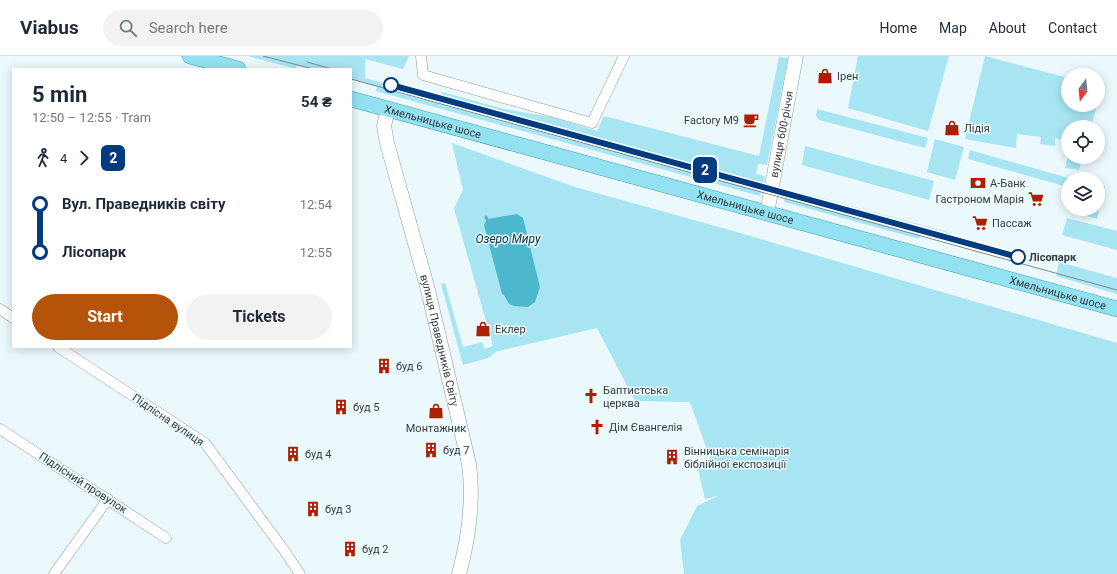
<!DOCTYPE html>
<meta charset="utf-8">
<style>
:root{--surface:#fff;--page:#f2f2f3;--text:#1f2937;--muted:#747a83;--line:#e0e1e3;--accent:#b45309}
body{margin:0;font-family:Roboto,sans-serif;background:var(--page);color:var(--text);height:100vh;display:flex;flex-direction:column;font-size:15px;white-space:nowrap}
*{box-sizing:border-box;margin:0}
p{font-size:13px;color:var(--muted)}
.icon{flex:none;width:22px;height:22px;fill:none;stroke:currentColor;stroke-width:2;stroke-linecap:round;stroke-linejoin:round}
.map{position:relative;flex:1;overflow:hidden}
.drawer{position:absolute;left:12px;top:12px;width:340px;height:280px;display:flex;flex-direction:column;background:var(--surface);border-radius:0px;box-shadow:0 2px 10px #0003}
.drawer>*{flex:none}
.badge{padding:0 8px;border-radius:6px;font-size:14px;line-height:26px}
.needle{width:26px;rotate:195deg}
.buttons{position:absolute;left:1061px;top:12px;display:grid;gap:8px}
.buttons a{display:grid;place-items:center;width:44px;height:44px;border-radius:50%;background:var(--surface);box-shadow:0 2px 10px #0003;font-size:20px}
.map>.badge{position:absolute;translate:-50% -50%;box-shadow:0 0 0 2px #fff}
.legs{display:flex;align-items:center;gap:6px;height:44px;padding:0 20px;font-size:13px}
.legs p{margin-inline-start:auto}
.head{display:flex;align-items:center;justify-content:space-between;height:68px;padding:0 20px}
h1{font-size:22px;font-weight:700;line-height:30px}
.cta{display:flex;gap:8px;margin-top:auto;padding:8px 20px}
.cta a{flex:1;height:46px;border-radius:24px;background:var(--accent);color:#fff;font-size:16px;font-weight:700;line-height:46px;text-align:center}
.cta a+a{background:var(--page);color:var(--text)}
ul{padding:0 20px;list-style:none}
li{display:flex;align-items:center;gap:14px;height:48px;font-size:15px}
li i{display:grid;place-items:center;width:6px;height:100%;margin:0 5px;background:currentColor}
li i::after{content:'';width:10px;height:10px;margin:-5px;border:3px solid;border-radius:50%;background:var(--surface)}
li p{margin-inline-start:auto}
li:first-child i{background:linear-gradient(#0000 50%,currentColor 0)}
li:last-child i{background:linear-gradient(currentColor 50%,#0000 0)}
header{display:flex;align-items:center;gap:24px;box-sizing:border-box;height:56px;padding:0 20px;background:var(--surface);border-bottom:1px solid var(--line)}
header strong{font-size:19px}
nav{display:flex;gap:22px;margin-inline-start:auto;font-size:14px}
.search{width:280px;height:36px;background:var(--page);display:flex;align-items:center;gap:10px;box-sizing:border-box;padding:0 14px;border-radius:22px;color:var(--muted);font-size:15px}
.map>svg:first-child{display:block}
.green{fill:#a7e5f2}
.water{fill:#4db8cd}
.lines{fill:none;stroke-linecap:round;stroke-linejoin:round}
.stream{stroke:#4db8cd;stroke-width:3}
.minor-casing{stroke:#8c999c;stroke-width:11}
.secondary-casing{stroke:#8c999c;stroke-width:15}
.primary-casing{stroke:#439cac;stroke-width:16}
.minor{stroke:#fff;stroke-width:10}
.secondary{stroke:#fff;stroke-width:14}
.primary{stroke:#92e2f1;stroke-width:15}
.tram{stroke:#80898b;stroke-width:1}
.line-1-casing{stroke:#fff;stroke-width:9}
.line-1{stroke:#003b80;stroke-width:6}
.stop-1-dot{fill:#fff;stroke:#003b80;stroke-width:2}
.labels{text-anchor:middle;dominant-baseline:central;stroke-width:3;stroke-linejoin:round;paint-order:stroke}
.poi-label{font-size:11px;fill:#373c3e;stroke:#ebf9fc;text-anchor:start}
.street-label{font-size:11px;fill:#373c3e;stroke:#ebf9fc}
.stop-label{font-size:11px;font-weight:bold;fill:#373c3e;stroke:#ebf9fc;text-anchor:start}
.water-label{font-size:12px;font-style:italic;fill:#023740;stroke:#ebf9fc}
</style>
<header>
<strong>Viabus</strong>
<div class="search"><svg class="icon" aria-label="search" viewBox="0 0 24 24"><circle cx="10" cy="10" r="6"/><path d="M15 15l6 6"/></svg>Search here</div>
<nav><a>Home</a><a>Map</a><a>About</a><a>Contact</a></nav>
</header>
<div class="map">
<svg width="1117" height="518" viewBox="0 0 1117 518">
<rect width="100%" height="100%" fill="#ebf9fc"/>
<!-- green -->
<g class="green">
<polygon points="248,0 409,0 403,13 365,3 365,22 440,42 442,36 504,53 551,61 597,75 604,60 759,100 779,1 788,2 767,109 758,108 756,118 765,120 760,140 376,35 377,31 351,23 351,13 313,13 297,9 296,13"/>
<polygon points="858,0 949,0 928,75 848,52"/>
<polygon points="985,0 1068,22 1068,49 1097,49 1091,71 1068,71 1068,86 1055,82 1055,90 1040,88 1041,81 1017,78 1016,92 965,83"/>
<polygon points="817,53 928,82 925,92 819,64 816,60"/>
<polygon points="935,83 964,91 955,124 927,116"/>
<polygon points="452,87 575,131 726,173 1117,287 1117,518 684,518 680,484 697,450 718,440 705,443 697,409 711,405 690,346 635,345 597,272 503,294 496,296 488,302 463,309 441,228 445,227 463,291 482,286 485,293 493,290 454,152 463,134"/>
<polygon points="805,90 934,125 929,144 802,109"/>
<polygon points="970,94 1072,123 1068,123 1068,131 968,103"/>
<polygon points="1068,101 1083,101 1079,114 1065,112"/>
<polygon points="1098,128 1105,130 1097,163 1067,154 1068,152 1098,153"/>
<polygon points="788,133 951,177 949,184 921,177 919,183 784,146"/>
<polygon points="1067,162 1117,175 1117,194 1062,179"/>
<polygon points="1059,206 1117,222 1117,238 1056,220"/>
</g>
<!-- water -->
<polygon class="water" points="517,158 523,162 540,231 535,246 528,251 514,250 509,248 504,239 502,238 484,169 487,163"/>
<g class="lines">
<!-- stream -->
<polyline class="stream" points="486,161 487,163"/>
<defs>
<g id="minor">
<polyline points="421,0 423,19 592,67 624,0"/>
<polyline points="0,253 13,262"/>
<polyline points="58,291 205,387 286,497 300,518"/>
<polyline points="0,373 166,482"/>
<polyline points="54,518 108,443"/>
</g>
<g id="secondary">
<path id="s1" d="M388 53 384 70 387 87 427 230 469 408C474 446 469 481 459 518"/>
<path id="s2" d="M767 157 796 0"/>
</g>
<g id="primary">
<polyline points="190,0 238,13"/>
<path id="s3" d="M351 43 1117 253"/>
</g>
</defs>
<!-- minor casing -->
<use href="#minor" class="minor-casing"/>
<!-- secondary casing -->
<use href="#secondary" class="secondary-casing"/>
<!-- primary casing -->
<use href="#primary" class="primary-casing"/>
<!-- minor -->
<use href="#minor" class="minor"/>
<!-- secondary -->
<use href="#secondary" class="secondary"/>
<!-- primary -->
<use href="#primary" class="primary"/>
<!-- tram -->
<g class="tram">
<polyline points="263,0 313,13"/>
<polyline points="307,6 332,13"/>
<polyline points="351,23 1117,234"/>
</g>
</g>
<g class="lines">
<defs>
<polyline id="line-1" points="391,29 1018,201"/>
</defs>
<!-- line-1 casing -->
<use href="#line-1" class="line-1-casing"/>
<!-- line-1 -->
<use href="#line-1" class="line-1"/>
</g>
<!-- icons -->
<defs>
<symbol id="shop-bare" viewBox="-9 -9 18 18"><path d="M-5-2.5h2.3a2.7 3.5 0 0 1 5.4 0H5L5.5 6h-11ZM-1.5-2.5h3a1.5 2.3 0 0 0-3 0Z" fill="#ad1f00" stroke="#ebf9fc" stroke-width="2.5" paint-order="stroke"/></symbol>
<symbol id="cafe-bare" viewBox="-9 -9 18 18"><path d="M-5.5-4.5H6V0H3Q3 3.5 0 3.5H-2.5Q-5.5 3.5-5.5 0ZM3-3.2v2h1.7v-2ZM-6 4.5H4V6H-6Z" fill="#ad1f00" stroke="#ebf9fc" stroke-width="2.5" paint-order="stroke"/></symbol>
<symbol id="bank-bare" viewBox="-9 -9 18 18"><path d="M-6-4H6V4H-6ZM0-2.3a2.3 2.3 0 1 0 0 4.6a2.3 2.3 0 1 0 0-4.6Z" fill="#ad1f00" stroke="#ebf9fc" stroke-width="2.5" paint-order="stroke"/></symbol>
<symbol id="supermarket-bare" viewBox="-9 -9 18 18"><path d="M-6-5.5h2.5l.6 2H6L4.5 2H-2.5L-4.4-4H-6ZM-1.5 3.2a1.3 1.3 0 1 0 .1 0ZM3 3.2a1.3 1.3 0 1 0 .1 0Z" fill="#ad1f00" stroke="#ebf9fc" stroke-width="2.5" paint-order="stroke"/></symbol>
<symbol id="building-bare" viewBox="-9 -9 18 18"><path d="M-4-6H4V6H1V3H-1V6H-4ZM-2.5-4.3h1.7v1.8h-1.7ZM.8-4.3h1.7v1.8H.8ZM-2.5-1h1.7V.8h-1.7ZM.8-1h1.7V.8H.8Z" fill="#ad1f00" stroke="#ebf9fc" stroke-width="2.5" paint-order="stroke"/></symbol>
<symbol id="church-bare" viewBox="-9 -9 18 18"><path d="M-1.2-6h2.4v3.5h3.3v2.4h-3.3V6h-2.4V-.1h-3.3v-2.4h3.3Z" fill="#ad1f00" stroke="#ebf9fc" stroke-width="2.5" paint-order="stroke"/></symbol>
</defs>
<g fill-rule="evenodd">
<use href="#shop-bare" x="814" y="9" width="22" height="22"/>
<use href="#cafe-bare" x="740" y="53" width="22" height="22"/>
<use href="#shop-bare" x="941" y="61" width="22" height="22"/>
<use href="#bank-bare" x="967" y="116" width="22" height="22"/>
<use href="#supermarket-bare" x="1025" y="132" width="22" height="22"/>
<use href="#supermarket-bare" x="969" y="156" width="22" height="22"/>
<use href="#shop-bare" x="472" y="262" width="22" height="22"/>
<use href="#building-bare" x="373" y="299" width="22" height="22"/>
<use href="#church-bare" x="580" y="329" width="22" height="22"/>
<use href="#building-bare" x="330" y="340" width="22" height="22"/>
<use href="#shop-bare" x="425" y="344" width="22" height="22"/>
<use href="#church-bare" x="586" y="360" width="22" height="22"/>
<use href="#building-bare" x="420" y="383" width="22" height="22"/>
<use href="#building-bare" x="282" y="387" width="22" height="22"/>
<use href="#building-bare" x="661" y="390" width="22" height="22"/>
<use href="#building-bare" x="302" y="442" width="22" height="22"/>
<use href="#building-bare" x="339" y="482" width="22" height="22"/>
</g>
<!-- markers -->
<g class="stop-1-dot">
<circle cx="391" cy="29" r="7"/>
<circle cx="1018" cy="201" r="7"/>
</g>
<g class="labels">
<!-- poi labels -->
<g class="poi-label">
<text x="837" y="20">Ірен</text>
<text x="739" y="64" text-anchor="end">Factory M9</text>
<text x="964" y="72">Лідія</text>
<text x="990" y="127">А-Банк</text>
<text x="1024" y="143" text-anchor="end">Гастроном Марія</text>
<text x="992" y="167">Пассаж</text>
<text x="495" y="273">Еклер</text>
<text x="396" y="310">буд 6</text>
<text x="603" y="334">Баптистська<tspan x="603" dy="13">церква</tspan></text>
<text x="353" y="351">буд 5</text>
<text x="609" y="371">Дім Євангелія</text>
<text x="436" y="372" text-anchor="middle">Монтажник</text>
<text x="443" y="394">буд 7</text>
<text x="684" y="395">Вінницька семінарія<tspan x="684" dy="13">біблійної експозиції</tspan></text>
<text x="305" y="398">буд 4</text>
<text x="325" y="453">буд 3</text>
<text x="362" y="493">буд 2</text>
</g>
<!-- street labels -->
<g class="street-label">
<text stroke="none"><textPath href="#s3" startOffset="85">Хмельницьке шосе</textPath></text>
<text stroke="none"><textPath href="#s2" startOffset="80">вулиця 600-річчя</textPath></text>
<text stroke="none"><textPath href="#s3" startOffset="409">Хмельницьке шосе</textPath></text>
<text stroke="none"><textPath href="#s3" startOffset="733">Хмельницьке шосе</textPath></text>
<text stroke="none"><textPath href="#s1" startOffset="239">вулиця Праведників Світу</textPath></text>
<text transform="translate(168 364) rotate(34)">Підлісна вулиця</text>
<text transform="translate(83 427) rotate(33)">Підлісний провулок</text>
</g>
<!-- stop labels -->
<g class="stop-label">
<text x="1029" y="201">Лісопарк</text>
</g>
<!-- water labels -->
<g class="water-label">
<text x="508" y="183">Озеро Миру</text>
</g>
</g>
</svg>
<div class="buttons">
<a><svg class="needle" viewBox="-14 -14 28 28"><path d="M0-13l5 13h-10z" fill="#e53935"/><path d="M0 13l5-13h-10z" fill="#747a83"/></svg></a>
<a><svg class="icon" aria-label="locate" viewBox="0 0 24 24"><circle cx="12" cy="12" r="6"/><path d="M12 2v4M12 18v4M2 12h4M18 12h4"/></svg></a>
<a><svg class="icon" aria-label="layers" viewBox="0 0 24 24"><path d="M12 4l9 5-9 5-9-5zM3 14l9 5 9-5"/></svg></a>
</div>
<b class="badge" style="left:705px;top:114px;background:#003b80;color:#fff">2</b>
<section class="drawer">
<div class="head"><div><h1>5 min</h1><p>12:50 – 12:55 · Tram</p></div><b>54 ₴</b></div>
<div class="legs"><svg class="icon" aria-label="walk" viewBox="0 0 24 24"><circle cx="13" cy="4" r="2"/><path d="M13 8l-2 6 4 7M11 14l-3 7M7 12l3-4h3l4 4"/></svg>4<svg class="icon" aria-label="forward" viewBox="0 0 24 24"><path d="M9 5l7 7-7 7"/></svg><b class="badge" style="background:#003b80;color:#fff">2</b></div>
<ul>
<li><i style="color:#003b80"></i><b>Вул. Праведників світу</b><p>12:54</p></li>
<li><i style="color:#003b80"></i><b>Лісопарк</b><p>12:55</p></li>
</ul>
<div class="cta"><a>Start</a><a>Tickets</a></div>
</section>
</div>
